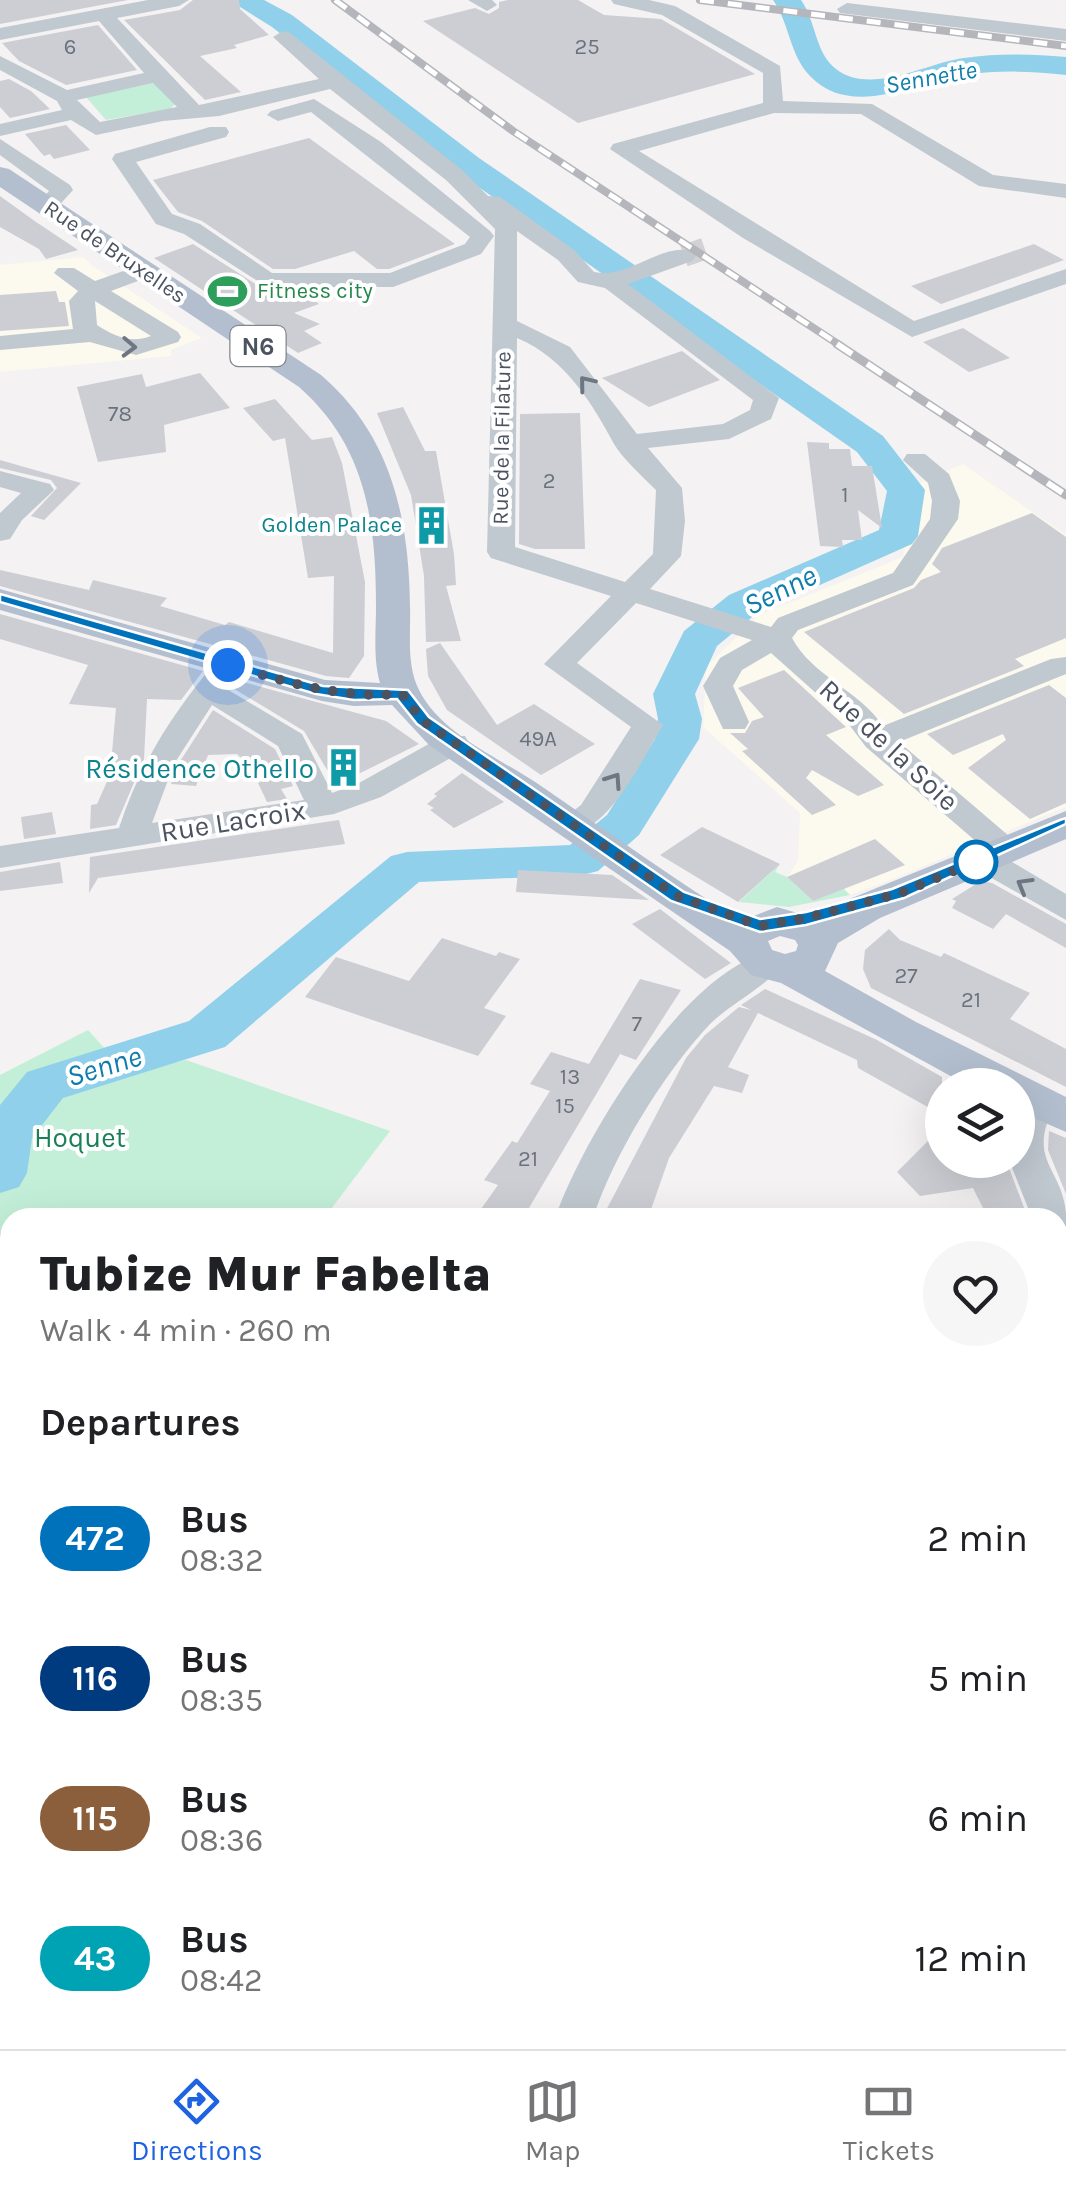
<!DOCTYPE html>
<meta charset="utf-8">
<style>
:root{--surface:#fff;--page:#f6f6f6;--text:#202124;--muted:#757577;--line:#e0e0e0;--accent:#1f63e1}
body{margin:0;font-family:Karla,sans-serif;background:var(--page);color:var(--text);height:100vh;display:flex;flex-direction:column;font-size:38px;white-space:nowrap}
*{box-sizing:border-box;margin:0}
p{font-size:32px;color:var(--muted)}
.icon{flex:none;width:55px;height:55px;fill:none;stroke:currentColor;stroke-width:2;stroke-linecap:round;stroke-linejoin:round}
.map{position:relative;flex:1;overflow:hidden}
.details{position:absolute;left:0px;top:1208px;width:1068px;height:842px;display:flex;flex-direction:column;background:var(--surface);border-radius:30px 30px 0 0;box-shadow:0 10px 40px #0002}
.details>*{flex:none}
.badge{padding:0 20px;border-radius:32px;font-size:35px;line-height:65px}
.tools{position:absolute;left:925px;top:1068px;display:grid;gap:20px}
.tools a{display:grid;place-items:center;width:110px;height:110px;border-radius:50%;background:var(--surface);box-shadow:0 10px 40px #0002;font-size:50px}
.you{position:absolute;width:50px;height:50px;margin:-25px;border:8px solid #fff;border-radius:50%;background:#1a73e8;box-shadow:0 0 0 15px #1a73e833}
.map>.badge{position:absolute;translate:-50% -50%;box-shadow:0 0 0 5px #fff}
h2{padding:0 40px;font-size:38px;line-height:90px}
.round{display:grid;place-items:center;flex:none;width:105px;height:105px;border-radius:52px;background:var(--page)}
.summary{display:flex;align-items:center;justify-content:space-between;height:170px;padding:0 40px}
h1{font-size:48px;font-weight:800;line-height:75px}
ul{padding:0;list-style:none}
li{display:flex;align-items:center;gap:30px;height:140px;padding:0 40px}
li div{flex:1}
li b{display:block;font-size:38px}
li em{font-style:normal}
li .badge{min-width:110px;font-weight:700;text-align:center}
.dock{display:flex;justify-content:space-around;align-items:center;height:140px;border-top:2px solid var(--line);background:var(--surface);font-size:28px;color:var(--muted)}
.dock a{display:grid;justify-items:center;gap:5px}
.dock .selected{color:var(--accent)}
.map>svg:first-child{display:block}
.commercial{fill:#fcf9ee}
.green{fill:#c3efd8}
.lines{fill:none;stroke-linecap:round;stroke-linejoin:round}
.river{fill:#91d0eb;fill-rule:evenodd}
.building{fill:#ccced4}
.minor-tunnel{stroke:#d2d2d5;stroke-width:22;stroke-dasharray:22 11;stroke-linecap:butt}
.minor{fill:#c0c8d0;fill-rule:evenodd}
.major{fill:#b3bfcf;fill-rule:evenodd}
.rail-far1-casing{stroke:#b4b6bc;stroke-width:8}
.rail-casing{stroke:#b4b6bc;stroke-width:9}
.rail-far1{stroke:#fff;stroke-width:5;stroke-dasharray:14;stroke-linecap:butt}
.rail{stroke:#fff;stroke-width:6;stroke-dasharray:18;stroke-linecap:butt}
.oneway{stroke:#6d7681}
.line{fill:#0072bc;stroke:#fff;stroke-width:2.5}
.walk{stroke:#4a535f;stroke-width:10;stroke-dasharray:0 18}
.stop-dot{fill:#fff;stroke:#0072bc;stroke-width:5}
.labels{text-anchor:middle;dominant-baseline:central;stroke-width:8;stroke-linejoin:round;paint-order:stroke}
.number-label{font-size:22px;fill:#6a727c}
.far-street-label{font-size:22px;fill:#4a535f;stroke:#fff}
.far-leisure-label{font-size:22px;fill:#27864d;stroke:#fff;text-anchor:start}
.far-culture-label{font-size:22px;fill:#0d838f;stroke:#fff;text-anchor:end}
.far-water-label{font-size:25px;font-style:italic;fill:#107eac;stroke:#fff}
.shield{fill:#fff;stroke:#80878f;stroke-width:2.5}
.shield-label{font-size:25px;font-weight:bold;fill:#4a535f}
.street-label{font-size:28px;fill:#4a535f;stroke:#fff}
.culture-label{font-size:28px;fill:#0d838f;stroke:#fff;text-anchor:end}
.park-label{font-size:28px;fill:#1a8157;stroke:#fff}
.water-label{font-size:30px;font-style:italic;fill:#107eac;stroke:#fff}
</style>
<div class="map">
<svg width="1066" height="2049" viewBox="0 0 1066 2049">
<rect width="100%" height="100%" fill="#f4f2f2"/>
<!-- commercial -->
<g class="commercial">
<polygon points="83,257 93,266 202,338 171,350 171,356 0,372 0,265"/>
<polygon points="963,464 1066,535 1066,807 883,883 850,895 843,888 813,901 787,877 798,861 800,813 703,727 706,667 759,615 903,557 911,487"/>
</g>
<!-- green -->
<g class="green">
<polygon points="154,83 175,104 170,109 106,120 86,97"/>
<polygon points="780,864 775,872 787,877 813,901 843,888 850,895 789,907 739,902"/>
<polygon points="88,1030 127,1073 186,1060 390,1131 328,1213 262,1218 10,1218 10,1488 0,1499 0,1075"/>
<polygon points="1066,1481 1066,1873 1058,1875 1058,1482"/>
<polygon points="0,1607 10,1631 10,2040 182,2040 189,2049 0,2049"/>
<polygon points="233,2040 374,2040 383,2049 242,2049"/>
</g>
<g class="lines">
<!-- river -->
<g class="river">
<polygon points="229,0 264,0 292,15 479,158 883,436 925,490 918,536 912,544 757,613 717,646 695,694 702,719 699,739 639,835 598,871 582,875 419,882 225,1047 63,1098 32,1138 27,1173 19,1187 0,1193 0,1105 27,1072 189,1021 391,856 407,852 570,845 607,815 655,739 658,719 653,694 684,631 729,595 879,530 887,491 857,452 457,172 272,27"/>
<path d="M773 0H801C816 21 815 53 836 69 871 96 926 63 964 58 998 53 1032 54 1066 57V75C1033 71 998 70 965 75 917 81 852 120 810 76 789 54 790 24 773 0Z"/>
<polygon points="0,1232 10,1235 10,1350 0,1346"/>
<polygon points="281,2040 356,2040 360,2049 285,2049"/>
</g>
</g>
<!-- building -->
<g class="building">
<polygon points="0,0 128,0 0,24"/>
<polygon points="193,0 239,0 240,9 269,35 234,45 237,48 200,56 241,92 205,100 124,20 180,10"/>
<polygon points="508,0 578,0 604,15 661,19 755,74 578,123 423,21 475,8 489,14 499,8 499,2"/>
<polygon points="98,25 137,70 66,85 19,61 2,43"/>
<polygon points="9,79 31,91 50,109 10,118 0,107 0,81"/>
<polygon points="66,125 90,150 54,159 50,154 44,156 25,134"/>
<polygon points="309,138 455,244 389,269 377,269 354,251 295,269 273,269 202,221 178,212 153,180"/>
<polygon points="0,196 36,222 78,250 46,259 39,249 0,227"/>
<polygon points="193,244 265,290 303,291 319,304 294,313 320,324 304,331 322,343 298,353 154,258"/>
<polygon points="1034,244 1064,260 941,304 911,286"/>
<polygon points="56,291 59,302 65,302 69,326 0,331 0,295"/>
<polygon points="963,328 1010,358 969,372 923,342"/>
<polygon points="682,351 720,380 649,407 602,378"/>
<polygon points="200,373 230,408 164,425 166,452 98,462 77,387 142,374 146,387"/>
<polygon points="275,399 312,440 332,437 342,463 365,582 364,656 349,678 326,676 0,586 0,570 89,590 93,580 167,598 160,606 225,625 229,622 333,653 334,576 308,578 285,438 273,441 243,408"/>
<polygon points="403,407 425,451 436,451 454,554 456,585 446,586 461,641 426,642 424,576 411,495 377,413"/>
<polygon points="580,413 585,549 535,549 519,544 520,414"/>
<polygon points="807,442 829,443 829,449 850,449 852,466 872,466 882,528 858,510 862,540 842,540 843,547 820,546"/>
<polygon points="0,460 42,472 81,483 44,520 31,516 57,488 51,480 0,468"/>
<polygon points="1032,513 1066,537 1066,638 1015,659 1024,666 904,714 804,632 914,588 921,580 941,572 932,564 942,548"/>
<polygon points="0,614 203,671 181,700 147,699 144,759 116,825 90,829 91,805 97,804 110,775 116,708 69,704 88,665 0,639"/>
<polygon points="440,643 497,725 534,704 595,744 541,775 447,710 428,676 426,649"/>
<polygon points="784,670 846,727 826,735 884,785 858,796 812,770 806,778 836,805 812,815 742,751 748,749 730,733 745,733 752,721 764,717 738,688"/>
<polygon points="236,680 386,721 419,744 336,785 304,731 231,687"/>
<polygon points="1049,685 1066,698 1066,803 1030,819 968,768 1006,740 1003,734 953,755 927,734"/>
<polygon points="213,710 275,749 293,786 281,789 287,799 267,802 258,783 264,780 237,754 208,755 196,786 171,784 177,766"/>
<polygon points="462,773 504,802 454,828 430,810 434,808 427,804 437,796 434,794"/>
<polygon points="52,812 56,834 24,839 21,817"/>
<polygon points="339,820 345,844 98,878 89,893 90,857"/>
<polygon points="702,827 780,864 738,902 660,855"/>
<polygon points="875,839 905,865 813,901 787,877"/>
<polygon points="60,862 63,883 0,891 0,872"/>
<polygon points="518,870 612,875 649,900 516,892"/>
<polygon points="981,881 992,883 1066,924 1066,948 1006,914 993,929 952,908 956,901 952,899"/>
<polygon points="660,909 707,945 731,963 705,979 632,924"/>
<polygon points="889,929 900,940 941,957 944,953 1030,993 1010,1019 1066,1049 1066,1087 871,988 863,969 865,950"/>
<polygon points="442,938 496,956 499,952 520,959 484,1008 506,1016 478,1056 305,997 336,957 409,981"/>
<polygon points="640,979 681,990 636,1060 620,1054 523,1218 484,1218 486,1211 481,1209 498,1185 484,1180 512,1141 517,1143 550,1091 530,1084 551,1052 589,1064"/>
<polygon points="765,989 877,1040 942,1077 942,1115 858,1068 857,1060 758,1013 728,1067 749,1075 742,1093 714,1086 669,1158 648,1218 602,1218 686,1058 705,1035 739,1007 751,1010 741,1005"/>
<polygon points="942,1127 942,1160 1006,1160 1028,1218 988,1218 973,1188 920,1196 897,1172"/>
<polygon points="1049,1131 1066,1138 1066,1194 1048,1150"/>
</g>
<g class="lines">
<!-- minor-tunnel -->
<polyline class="minor-tunnel" points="684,256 715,245"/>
<!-- minor -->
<g class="minor">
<path d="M148 0H189L179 6 117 18 199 105 319 79 273 37 283 31 290 33 462 170 488 196 500 197 574 250 594 272C628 280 659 243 692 251L696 256 692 261 628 284 779 398 771 419 729 439 648 448 682 488 685 521 681 556 650 589 771 627 778 618 893 573 930 519 932 501 928 483 903 460 907 454H925L949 474 960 501 958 519 913 585 798 630 792 638C812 676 860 691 883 726L1051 659 1066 657V674L899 742 1016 842 1021 849 1016 856 1007 859 1066 894V920L972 867 967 859 972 851 985 849 866 747 844 718 771 653 742 670 733 686 749 722 745 729H723L703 686 720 658 752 640 636 603 577 663 663 725C643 757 604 844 560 832L555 825 581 805 631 727 544 664 611 596 491 558 487 552 495 229 446 180 330 89 219 116 163 121 96 135 71 120 0 136V124L62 110 57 101 0 70V56L67 90 144 73 99 21 0 40V28ZM153 83 177 107 100 122 77 100ZM517 231 558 260 578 282 605 288 753 400 750 410 723 424 637 434 570 347 517 321ZM517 338C565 358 592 403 614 444 623 459 643 477 656 490L653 554 625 582 515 547Z"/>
<polygon points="468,0 492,0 497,5 487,11"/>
<polygon points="611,0 649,0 675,6 780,66 783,101 872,104 993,175 1066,184 1066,198 979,186 861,114 774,113 639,151 914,321 1066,269 1066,284 912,337 743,238 610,149 613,144 763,103 763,73 662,15 614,4"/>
<polygon points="847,3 1066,29 1066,41 840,13 837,9"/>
<polygon points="314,99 381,142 490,231 494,236 481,254 393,287 267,287 184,234 156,224 112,159 115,154 210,127 226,127 229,132 226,137 136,162 172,214 200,224 272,273 390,273 465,244 470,237 311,112 278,121 267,115 271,111"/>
<polygon points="0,139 70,185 73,190 54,211 38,211 35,206 49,191 0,155"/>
<path d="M143 264 155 271 151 276 111 291 178 332 181 337 178 342 136 355 90 342 0 350V336L73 329 69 301 78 291 54 273 58 268H74L95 281ZM95 301 151 336C130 344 114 336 97 325Z"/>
<polygon points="0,471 50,484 54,490 22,520 10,539 0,541 0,513 21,493 0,487"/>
<path d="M228 656 238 659 243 665 225 688 302 734 332 793 359 783 443 736H465L469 743 465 750 381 797 334 814 0 868V846L119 828C140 763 174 711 218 659ZM212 705 278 746 304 800 152 823 174 764Z"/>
<path d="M765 953 777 957 782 965C771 983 729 1005 710 1024 664 1073 614 1154 593 1218H555C583 1138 681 977 765 953Z"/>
<path d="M1039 1089 1052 1093 1057 1102C1024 1160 1062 1166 1066 1213 1066 1239 1066 1266 1066 1292L1058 1294V1261L1061 1259 1058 1258V1218H1032L1009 1160H1018V1107L1026 1093Z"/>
<polygon points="10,1542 10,1580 0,1584 0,1546"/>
<polygon points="852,2040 905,2040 908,2049 856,2049"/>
</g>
<!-- major -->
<path class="major" d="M0 167 9 169 321 375C391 435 409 517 410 607 411 635 406 664 419 690 441 735 504 760 544 788 607 831 668 875 733 916L741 921 777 907 818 919 852 898 1066 811V839L880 918 838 943 825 971 916 1022 1066 1097V1132L1018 1111V1085H967L781 983 751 975 730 951 429 745 392 705 354 706 322 701 0 610V589L325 680 380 683C373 658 376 633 376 606 376 521 366 446 299 387L0 187ZM780 936 795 940 798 945 796 951 785 954 772 950 768 941Z"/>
<defs>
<g id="rail-far1">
<polyline points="335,0 513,131 841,346"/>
<polyline points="700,0 1066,46"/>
</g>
<polyline id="rail" points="837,344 1066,495"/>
</defs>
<!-- rail-far1 casing -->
<use href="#rail-far1" class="rail-far1-casing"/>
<!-- rail casing -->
<use href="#rail" class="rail-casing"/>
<!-- rail-far1 -->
<use href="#rail-far1" class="rail-far1"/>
<!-- rail -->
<use href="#rail" class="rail"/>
</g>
<!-- one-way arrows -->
<defs><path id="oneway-chevron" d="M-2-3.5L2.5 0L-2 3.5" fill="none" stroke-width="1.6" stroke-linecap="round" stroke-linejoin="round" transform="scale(2.5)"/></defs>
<g class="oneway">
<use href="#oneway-chevron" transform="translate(129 347) rotate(2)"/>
<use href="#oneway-chevron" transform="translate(586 383) rotate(-129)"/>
<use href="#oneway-chevron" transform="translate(614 780) rotate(-56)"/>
<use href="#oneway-chevron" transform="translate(1024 885) rotate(-150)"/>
</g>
<!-- line -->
<polygon class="line" points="0,594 323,686 408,690 429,717 684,892 760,919 806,912 892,889 1060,820 1066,818 1066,824 904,898 806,925 760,932 671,901 417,724 397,699 354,700 316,694 0,602"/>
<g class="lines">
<!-- walk -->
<path class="walk" d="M228 665C286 682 341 699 402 694L423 721 677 896 760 926 806 918 898 894 983 859 976 862"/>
</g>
<!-- icons -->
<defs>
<symbol id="stadium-bare" viewBox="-9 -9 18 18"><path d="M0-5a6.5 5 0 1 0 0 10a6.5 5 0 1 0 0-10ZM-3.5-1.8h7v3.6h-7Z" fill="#2e9e5b" stroke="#fff" stroke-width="2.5" paint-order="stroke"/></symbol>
<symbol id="building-bare" viewBox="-9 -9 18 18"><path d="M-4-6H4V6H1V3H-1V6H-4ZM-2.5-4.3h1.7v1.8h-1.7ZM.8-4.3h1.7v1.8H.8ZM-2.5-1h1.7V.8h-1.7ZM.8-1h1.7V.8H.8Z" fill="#0f9aa8" stroke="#fff" stroke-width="2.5" paint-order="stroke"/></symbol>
</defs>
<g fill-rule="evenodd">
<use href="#stadium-bare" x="200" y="264" width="55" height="55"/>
<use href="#building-bare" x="404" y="498" width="55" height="55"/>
<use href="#building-bare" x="316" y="740" width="55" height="55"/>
</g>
<!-- markers -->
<circle class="stop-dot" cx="976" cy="862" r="20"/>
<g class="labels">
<!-- number labels -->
<g class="number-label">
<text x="70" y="47">6</text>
<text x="587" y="47">25</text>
<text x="120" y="414">78</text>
<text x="549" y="481">2</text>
<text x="845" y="495">1</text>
<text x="538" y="739">49A</text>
<text x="906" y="976">27</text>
<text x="971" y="1000">21</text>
<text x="637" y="1024">7</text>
<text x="570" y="1077">13</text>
<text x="565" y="1106">15</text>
<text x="528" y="1159">21</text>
</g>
<!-- far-street labels -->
<g class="far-street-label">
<text transform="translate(115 252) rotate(34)">Rue de Bruxelles</text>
<text transform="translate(502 438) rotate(-89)">Rue de la Filature</text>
</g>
<!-- far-leisure labels -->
<g class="far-leisure-label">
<text x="257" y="291">Fitness city</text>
</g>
<!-- far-culture labels -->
<g class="far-culture-label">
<text x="402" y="525">Golden Palace</text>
</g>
<!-- far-water labels -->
<g class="far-water-label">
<text transform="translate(931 77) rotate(-10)">Sennette</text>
</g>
<!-- shield labels -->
<rect class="shield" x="230.5" y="326" width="55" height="40" rx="8"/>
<g class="shield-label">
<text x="258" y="346">N6</text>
</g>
<!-- street labels -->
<g class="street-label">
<text transform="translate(889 745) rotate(43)">Rue de la Soie</text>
<text transform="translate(233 821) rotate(-9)">Rue Lacroix</text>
</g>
<!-- culture labels -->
<g class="culture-label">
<text x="314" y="768">Résidence Othello</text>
</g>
<!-- park labels -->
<g class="park-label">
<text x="80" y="1137">Hoquet</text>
</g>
<!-- water labels -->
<g class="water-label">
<text transform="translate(780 590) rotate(-26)">Senne</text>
<text transform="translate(104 1066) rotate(-17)">Senne</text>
</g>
</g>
</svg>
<div class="tools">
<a><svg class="icon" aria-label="layers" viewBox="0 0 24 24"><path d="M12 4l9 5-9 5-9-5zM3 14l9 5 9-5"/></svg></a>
</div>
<div class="you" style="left:228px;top:665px"></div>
<section class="details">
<div class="summary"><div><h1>Tubize Mur Fabelta</h1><p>Walk · 4 min · 260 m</p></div><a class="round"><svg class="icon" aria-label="heart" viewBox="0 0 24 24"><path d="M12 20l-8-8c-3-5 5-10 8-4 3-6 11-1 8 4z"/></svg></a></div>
<h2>Departures</h2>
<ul>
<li><span class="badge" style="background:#0072bc;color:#fff">472</span><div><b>Bus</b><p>08:32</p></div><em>2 min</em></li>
<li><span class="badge" style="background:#003b80;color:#fff">116</span><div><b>Bus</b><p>08:35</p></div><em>5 min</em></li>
<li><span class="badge" style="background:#8b5e3c;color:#fff">115</span><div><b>Bus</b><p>08:36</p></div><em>6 min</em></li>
<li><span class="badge" style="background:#00a3b4;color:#fff">43</span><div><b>Bus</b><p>08:42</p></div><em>12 min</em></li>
</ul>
</section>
</div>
<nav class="dock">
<a class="selected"><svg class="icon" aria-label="directions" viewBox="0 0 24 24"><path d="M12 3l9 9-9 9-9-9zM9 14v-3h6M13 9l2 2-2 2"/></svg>Directions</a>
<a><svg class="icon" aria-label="map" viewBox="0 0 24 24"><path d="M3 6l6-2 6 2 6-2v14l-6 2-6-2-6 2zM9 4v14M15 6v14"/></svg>Map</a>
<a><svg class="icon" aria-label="tickets" viewBox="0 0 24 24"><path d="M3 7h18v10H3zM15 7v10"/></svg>Tickets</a>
</nav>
